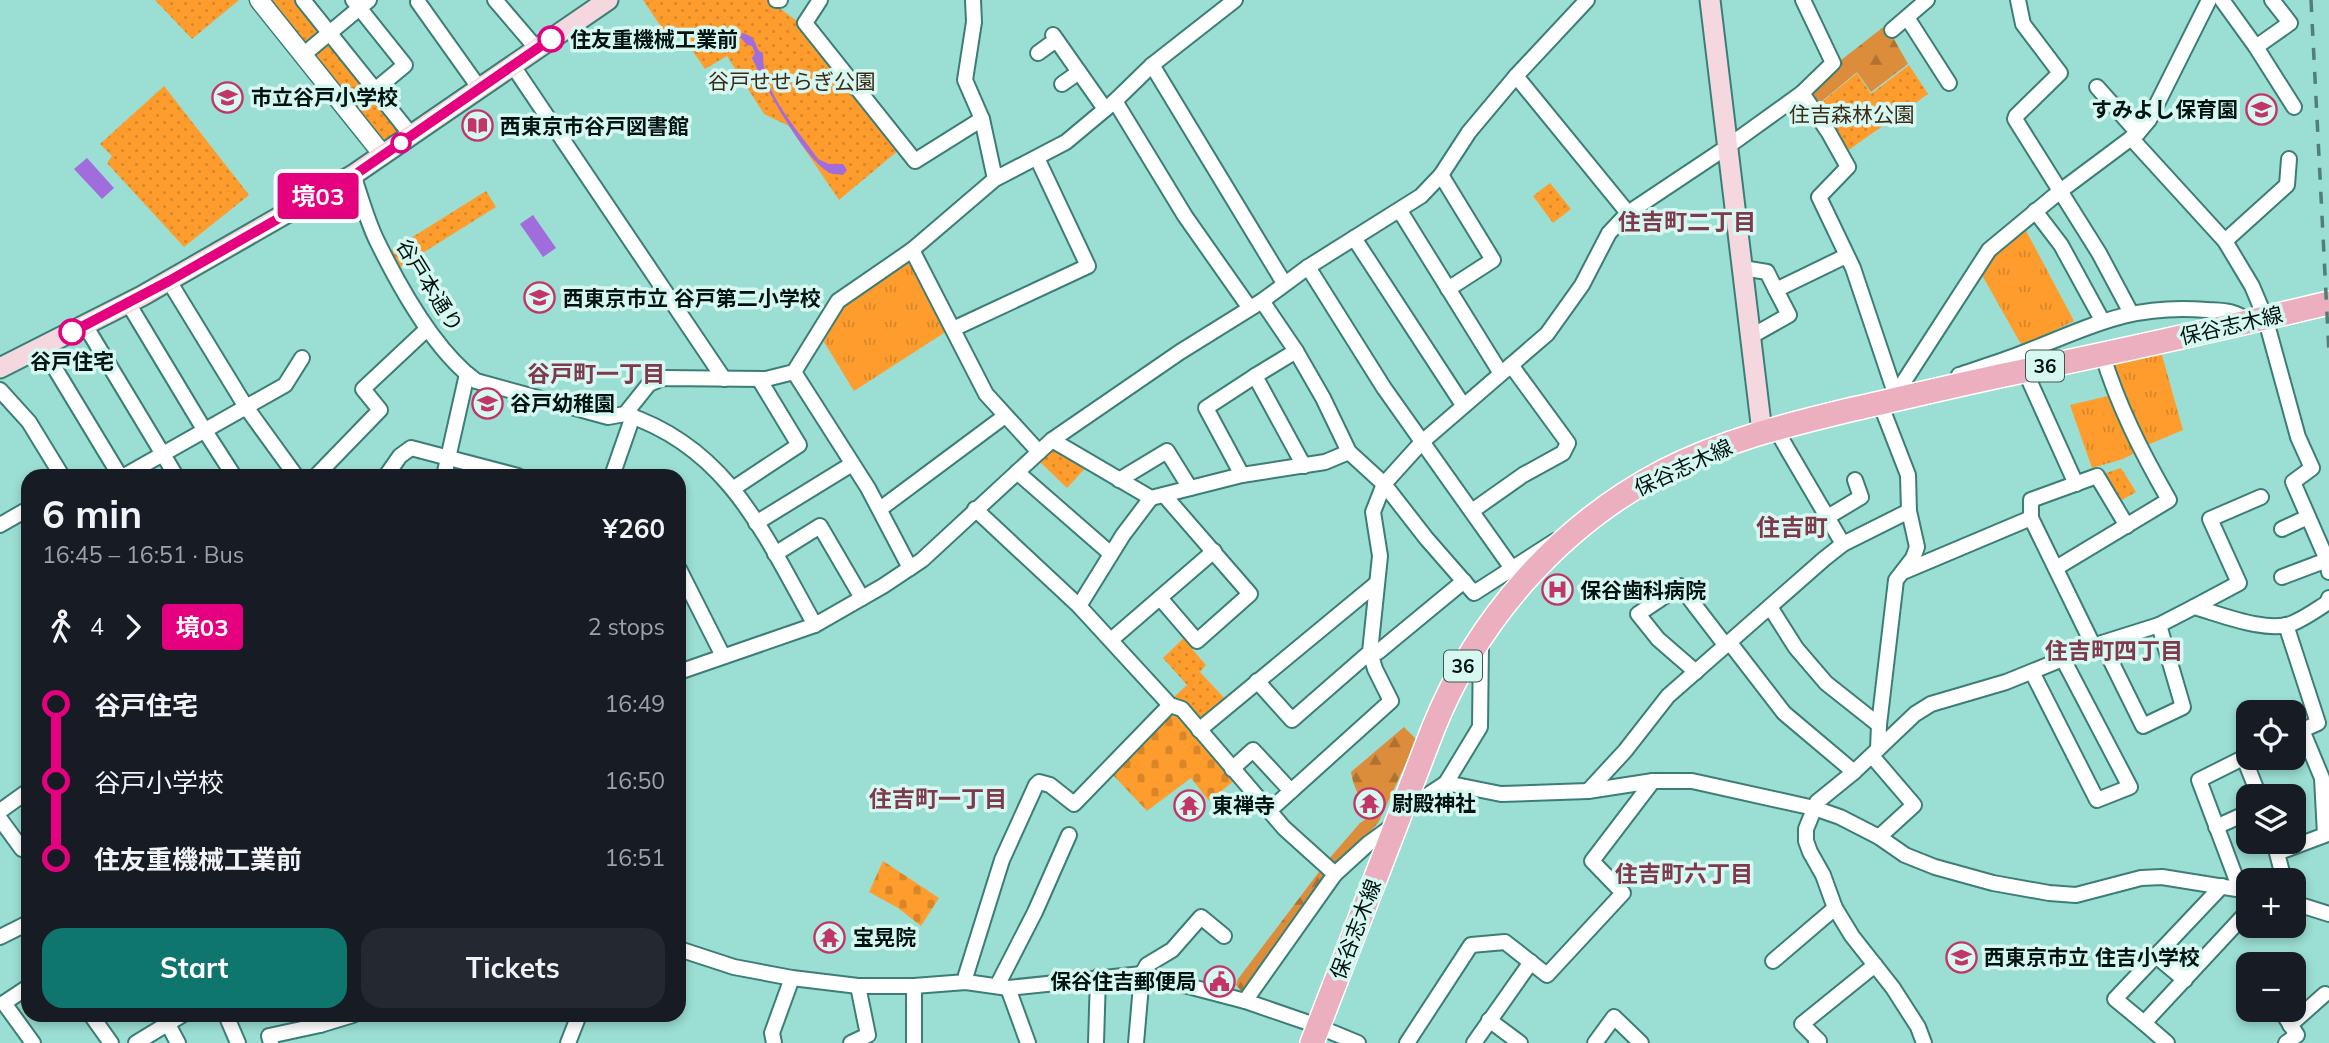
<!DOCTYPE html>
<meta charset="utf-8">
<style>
:root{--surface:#171b24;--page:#242831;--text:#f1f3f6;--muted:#9ea1a6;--accent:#0f766e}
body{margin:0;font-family:Mulish,"Noto Sans JP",sans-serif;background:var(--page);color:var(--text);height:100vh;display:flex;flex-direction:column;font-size:26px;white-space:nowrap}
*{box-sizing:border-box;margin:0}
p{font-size:23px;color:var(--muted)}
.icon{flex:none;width:38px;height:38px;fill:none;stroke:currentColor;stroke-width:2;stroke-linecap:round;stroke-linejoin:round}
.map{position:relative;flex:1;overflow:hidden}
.panel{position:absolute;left:21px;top:469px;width:665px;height:553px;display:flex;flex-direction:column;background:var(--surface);border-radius:21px;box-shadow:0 4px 10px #0003}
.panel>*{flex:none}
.badge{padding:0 14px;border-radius:5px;font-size:24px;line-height:46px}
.controls{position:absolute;left:2236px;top:700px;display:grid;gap:14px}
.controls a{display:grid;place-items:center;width:70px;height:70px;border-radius:14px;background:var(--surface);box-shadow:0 4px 10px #0003;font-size:35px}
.map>.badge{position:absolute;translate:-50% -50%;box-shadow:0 0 0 4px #fff}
.legs{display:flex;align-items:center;gap:10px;height:77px;padding:0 21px;font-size:23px}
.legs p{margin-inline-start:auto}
.overview{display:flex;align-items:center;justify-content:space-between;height:119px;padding:0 21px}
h1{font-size:38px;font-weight:700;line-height:52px}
.primary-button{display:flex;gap:14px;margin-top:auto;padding:14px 21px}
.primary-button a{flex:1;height:80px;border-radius:21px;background:var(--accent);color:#fff;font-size:28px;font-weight:700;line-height:80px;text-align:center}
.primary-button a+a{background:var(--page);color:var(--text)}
ul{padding:0 21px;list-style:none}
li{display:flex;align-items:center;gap:24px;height:77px;font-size:26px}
li i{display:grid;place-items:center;width:10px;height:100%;margin:0 9px;background:currentColor}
li i::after{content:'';width:18px;height:18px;margin:-9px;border:5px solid;border-radius:50%;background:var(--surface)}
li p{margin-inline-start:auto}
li:first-child i{background:linear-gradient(#0000 50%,currentColor 0)}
li:last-child i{background:linear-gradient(currentColor 50%,#0000 0)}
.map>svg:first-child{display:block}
.grass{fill:url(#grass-tufts)}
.forest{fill:url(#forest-firs)}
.cemetery{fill:url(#cemetery-stones)}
.park{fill:url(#park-dots)}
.water{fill:#a16ddd}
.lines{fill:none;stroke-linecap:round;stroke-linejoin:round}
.minor-casing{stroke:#3c7e75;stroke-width:18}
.tertiary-casing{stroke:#3c7e75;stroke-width:21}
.secondary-casing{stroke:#3c7e75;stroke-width:23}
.primary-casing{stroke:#fff;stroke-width:26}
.minor{stroke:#fff;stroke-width:14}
.tertiary{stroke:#fff;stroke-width:18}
.secondary{stroke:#f5d7df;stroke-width:19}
.primary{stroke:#ebafbf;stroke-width:23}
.rail{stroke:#517e77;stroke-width:3.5;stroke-dasharray:12 12;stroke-linecap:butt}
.line-1-casing{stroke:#fff;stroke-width:16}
.line-1{stroke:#e4007f;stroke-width:10}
.stop-1-dot{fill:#fff;stroke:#e4007f;stroke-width:3.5}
.labels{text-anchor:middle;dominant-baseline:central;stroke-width:7;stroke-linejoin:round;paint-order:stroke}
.shield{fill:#d7f7f1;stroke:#405854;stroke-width:2}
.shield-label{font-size:19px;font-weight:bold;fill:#001411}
.stop-label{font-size:21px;font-weight:bold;fill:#001411;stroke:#d7f7f1;text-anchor:start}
.park-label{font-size:21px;fill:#3d2b19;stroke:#d7f7f1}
.poi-label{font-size:21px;font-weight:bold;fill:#001411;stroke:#d7f7f1;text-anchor:start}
.street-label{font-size:21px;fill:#001411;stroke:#d7f7f1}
.neighbourhood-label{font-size:23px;font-weight:bold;fill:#7f394d;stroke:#d7f7f1}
.quarter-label{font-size:24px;font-weight:bold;fill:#7f394d;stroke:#d7f7f1}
</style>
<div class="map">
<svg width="2329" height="1043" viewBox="0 0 2329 1043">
<defs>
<pattern id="grass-tufts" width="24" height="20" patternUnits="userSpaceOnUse" patternTransform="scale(1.75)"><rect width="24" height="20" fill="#fe9d2e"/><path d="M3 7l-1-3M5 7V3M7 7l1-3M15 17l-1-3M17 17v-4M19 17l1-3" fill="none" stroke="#d88628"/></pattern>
<pattern id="forest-firs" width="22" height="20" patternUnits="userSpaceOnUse" patternTransform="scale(1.75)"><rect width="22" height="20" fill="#db8d3b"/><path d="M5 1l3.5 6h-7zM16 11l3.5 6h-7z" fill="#af7230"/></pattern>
<pattern id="cemetery-stones" width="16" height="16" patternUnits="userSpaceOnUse" patternTransform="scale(1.75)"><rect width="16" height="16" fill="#fe9d2e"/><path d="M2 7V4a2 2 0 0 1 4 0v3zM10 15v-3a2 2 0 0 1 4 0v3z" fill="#d88628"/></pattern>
<pattern id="park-dots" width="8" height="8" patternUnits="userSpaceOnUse" patternTransform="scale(1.75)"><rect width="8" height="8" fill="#fe9d2e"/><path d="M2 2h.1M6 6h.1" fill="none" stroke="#d88628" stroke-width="1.8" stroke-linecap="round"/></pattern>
</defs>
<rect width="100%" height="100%" fill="#9bded3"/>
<!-- grass -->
<g class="grass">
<polygon points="2024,227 2074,321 2022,346 1978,268"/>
<polygon points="909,257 947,331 854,391 824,342 842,304"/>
<polygon points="2160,348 2183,430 2145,446 2108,358"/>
<polygon points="2108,396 2135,453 2123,459 2092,468 2070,405"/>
</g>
<!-- forest -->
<g class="forest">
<polygon points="1886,25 1908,64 1871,92 1857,72 1815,107 1804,89"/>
<path d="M1404 727 1417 740 1378 823 1342 862 1247 991 1242 992 1236 985 1238 979 1328 860 1360 823 1369 817C1363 802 1353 788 1351 772Z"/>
</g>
<!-- cemetery -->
<g class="cemetery">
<polygon points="1175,712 1235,780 1209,801 1191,778 1147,811 1112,774"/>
<polygon points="883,861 939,898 921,926 898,908 869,892"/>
</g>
<!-- park -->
<g class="park">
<polygon points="155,0 239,0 192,39"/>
<polygon points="249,0 303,0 412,136 378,159 368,151"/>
<polygon points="643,0 768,0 800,23 900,149 839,200 789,126 764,114 727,56 705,69 676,27 666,34"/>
<polygon points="1909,65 1928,94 1843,154 1816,107 1857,73 1871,94"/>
<polygon points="164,86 249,195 184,247 107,163 112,156 100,144"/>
<polygon points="1550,183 1571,209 1553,223 1533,196"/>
<polygon points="486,191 496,207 397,269 387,253"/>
<polygon points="1059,447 1088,465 1067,488 1039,461"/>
<polygon points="2121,468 2136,492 2120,501 2103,474"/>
<polygon points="1189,633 1197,642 1192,649 1206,665 1200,672 1227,701 1203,722 1173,698 1187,685 1163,658"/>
</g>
<!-- water -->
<g class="water">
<path d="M742 33C755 36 754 41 759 51L763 53C762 93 796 127 818 159L829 164H843L847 170 843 175C838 174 832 175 828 172 802 156 765 86 752 58L755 53 752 46 747 45 740 37Z"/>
<polygon points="87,158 114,188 102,199 74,169"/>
<polygon points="533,215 556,248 543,257 520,224"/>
</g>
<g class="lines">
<defs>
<g id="minor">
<polyline points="303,0 412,136"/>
<polyline points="353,0 405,65 375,90"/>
<polyline points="495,0 537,49"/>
<polyline points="776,0 780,0"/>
<polyline points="820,0 805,23 915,161 982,119"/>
<polyline points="973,0 974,22 965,80 982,119 995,179"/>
<polyline points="2018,0 2023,24 2060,73 2016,116 2015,119 2099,253 2131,313"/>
<polyline points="2222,0 2256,47 2290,23 2272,0"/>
<polyline points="418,2 480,89"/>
<polyline points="1908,19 1949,83"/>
<polyline points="1892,30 1927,0"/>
<polyline points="1053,35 1105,109"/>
<polyline points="2256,47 2294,107"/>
<polyline points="1038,53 1056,40"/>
<polyline points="303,55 369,0"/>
<polyline points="1152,65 1284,283"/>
<polyline points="513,66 724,379"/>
<polyline points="1516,76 1628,213"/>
<polyline points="1062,84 1079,72"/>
<polyline points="2097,87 2138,133"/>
<polyline points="1802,93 1829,133 1848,167 1819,197 1853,268 1897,399"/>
<polyline points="1115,101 1185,216 1249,307"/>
<polyline points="2131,138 2225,241 2252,286 2265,317 2298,437 2312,468 2293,482 2327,560 2329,572"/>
<path d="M353 175C361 197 367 221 377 241 399 286 435 351 476 381L608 417 625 414"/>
<polyline points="1441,175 1493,260 1448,289"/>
<polyline points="1400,211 1500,372"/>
<polyline points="2035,211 2061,245 2102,320"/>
<polyline points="1354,238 1463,405"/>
<polyline points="2225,241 2287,185 2289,159"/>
<polyline points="912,250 986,394 1039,452"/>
<polyline points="1308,267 1384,388 1511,567"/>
<polyline points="1743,268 1767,272 1776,290 1846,256"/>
<polyline points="169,281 246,407 296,476"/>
<polyline points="1262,301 1296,351 1323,398 1349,452 1384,484 1426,538 1474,593 1555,541"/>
<polyline points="128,303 205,431 234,476"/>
<polyline points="85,325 176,476"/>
<polyline points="953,329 1088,266 1037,158"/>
<polyline points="1750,337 1789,315 1776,290"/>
<polyline points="42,347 120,476"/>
<polyline points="1296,351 1255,376 1304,466"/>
<polyline points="2025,371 2076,484"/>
<polyline points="794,372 868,488 910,568"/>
<path d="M1959 375C1977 369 1996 363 2015 356 2086 329 2127 303 2207 310 2222 311 2235 310 2247 321"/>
<polyline points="0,390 29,422 62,476"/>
<polyline points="1897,399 1903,383 1989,250 2059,192 2138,133 2149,120 2209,0"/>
<polyline points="625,414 649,384 663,378 766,379 794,372 838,301 912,250 995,179 1066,142 1115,101 1152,65 1235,0"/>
<path d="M625 414C729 448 765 536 815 625"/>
<polyline points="1775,428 1843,544"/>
<polyline points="1052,440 1151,498 1242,475 1325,462 1349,452"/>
<polyline points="1017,472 1111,554"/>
<polyline points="1242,475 1206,408 1255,376"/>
<polyline points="124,476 285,385 302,358"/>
<polyline points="316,476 380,410 363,389 427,329"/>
<polyline points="386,476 400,456 411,448 518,476"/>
<polyline points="444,476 467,374"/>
<polyline points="612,476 633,416"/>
<polyline points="1119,480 1167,451 1190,488"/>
<polyline points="734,488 799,445 759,379"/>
<polyline points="880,509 1005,416"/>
<polyline points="975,509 1079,606 1170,705 1182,709 1284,828 1335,874"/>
<polyline points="1472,511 1523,475 1563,453 1568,443 1511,365"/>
<polyline points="1826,518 1861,497 1855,480"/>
<polyline points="2031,518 2031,500 2097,476 2127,526"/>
<polyline points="756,523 852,464"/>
<polyline points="0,525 28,509"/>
<polyline points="2282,529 2308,517"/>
<polyline points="775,554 820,526 862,598"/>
<path d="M2056 568 2169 500C2142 453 2118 406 2102 353"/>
<polyline points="679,569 723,656"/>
<polyline points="1903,572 2031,518 2094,647"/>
<polyline points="2282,577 2327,560"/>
<polyline points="1160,598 1197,641 1250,594 1164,495"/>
<polyline points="1079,606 1123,535 1151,498"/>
<polyline points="1770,607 1796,648 1826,683 1879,725"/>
<polyline points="2194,607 2239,583 2210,519 2261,497"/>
<polyline points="2286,625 2318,723 2296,733"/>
<polyline points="1111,640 1214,551"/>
<polyline points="1730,643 1784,713 1854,772"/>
<polyline points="2102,643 2143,726 2183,707 2159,625"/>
<polyline points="679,672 815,625 883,586 922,560 1052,440 1180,352 1262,301 1308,267 1421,196 1441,175 1469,132 1516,76 1587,0"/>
<polyline points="1696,672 1658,639 1638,614 1680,586 1726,646"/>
<polyline points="2032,672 2097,800 2130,787 2063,659"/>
<polyline points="1257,681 1292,720 1370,652 1380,556 1373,512 1384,484 1422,442 1547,334 1582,285 1609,233 1628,213 1727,147 1802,93 1833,63 1803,0"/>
<polyline points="1199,730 1377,583"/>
<polyline points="1878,749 1879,725 1896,580 1913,558 1917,547 1909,511 1908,475 1880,403"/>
<polyline points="1872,756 1914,805 1879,837"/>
<polyline points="2244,758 2259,796"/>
<polyline points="1232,769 1253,750 1291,791"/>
<polyline points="1446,783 1480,727 1481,644"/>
<polyline points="1588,791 1625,751 1668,696 1824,559 1843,544 1909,511"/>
<polyline points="1402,806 1411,806 1446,783 1501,794 1588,791 1653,781 1692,781 1814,808 1840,817 1879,837 1905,855 1935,867 1993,883 2049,893 2076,895 2141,878 2162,877 2249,891"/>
<polyline points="1270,810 1391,701 1375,669 1370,652 1378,652 1464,581"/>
<polyline points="0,811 28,791"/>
<polyline points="0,819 22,849"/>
<polyline points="2216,827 2249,812"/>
<polyline points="2284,880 2277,853 2325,835 2322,778 2302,730"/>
<polyline points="2222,886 2115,999 2144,1023 2249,910"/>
<polyline points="2240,889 2199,780 2249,755"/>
<polyline points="2294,903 2329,914"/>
<polyline points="0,937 28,923"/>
<polyline points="679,949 734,967 792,978 858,986 914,986 966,982 1008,988 1142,974 1245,1001 1312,1024 1358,1043"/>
<polyline points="2156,956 2185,980"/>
<polyline points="1773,961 1835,908"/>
<polyline points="966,982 966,975 1002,860 1036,785 1039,782 1050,785 1074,804 1170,705"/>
<polyline points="997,986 1035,912 1069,835"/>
<polyline points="28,987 4,1003 33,1043"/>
<polyline points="1008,988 1028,1043"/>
<polyline points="1245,1001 1335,874 1369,843 1394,825"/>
<polyline points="91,1015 111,1043"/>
<polyline points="163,1015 178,1043"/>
<polyline points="226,1015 238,1043"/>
<polyline points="1489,1020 1520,1043"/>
<polyline points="2144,1023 2167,1043"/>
<polyline points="320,1025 353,1015"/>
<polyline points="2290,1025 2325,994"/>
<polyline points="136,1043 182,1015"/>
<polyline points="271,1043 269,1036 320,1025 316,1015"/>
<polyline points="568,1043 579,1015"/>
<polyline points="774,1043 772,1033 792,978"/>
<polyline points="851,1043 868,1035 858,986"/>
<polyline points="914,1043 914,986"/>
<polyline points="1096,1043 1098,977"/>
<polyline points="1136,1043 1142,974 1147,965 1172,950 1201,917 1224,936"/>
<polyline points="1407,1043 1471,945 1505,942 1547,975 1623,893 1592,861 1653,781"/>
<polyline points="1474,1043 1531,962"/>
<polyline points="1595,1043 1614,1017 1641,1043"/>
<polyline points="1816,1043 1819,1041 1802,1024 1875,965"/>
<path d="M1924 1043 1918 1027 1893 988 1852 936 1835 908 1823 875 1810 852 1806 841V829L1817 802 1854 772 1915 714 1931 704 2006 682 2102 643 2159 625 2194 607C2220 614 2268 634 2293 623 2305 618 2316 610 2327 603L2329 598"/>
<polyline points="2286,1043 2297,1035 2286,1018"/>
</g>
<polyline id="tertiary" points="259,0 383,155"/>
<g id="secondary">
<polyline points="1710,0 1762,432"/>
<polyline points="0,368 142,296 353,175 608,0"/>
</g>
<path id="primary" d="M1312 1043 1433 729C1477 619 1559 526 1664 471 1722 441 1787 425 1849 410 1903 398 1956 385 2009 374 2116 352 2223 328 2329 303"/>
</defs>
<!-- minor casing -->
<use href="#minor" class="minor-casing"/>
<!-- tertiary casing -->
<use href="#tertiary" class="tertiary-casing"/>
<!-- secondary casing -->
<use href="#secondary" class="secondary-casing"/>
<!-- primary casing -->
<use href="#primary" class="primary-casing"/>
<!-- minor -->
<use href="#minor" class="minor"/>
<!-- tertiary -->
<use href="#tertiary" class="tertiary"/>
<!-- secondary -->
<use href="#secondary" class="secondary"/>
<!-- primary -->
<use href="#primary" class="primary"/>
<!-- rail -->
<polyline class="rail" points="2311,0 2329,353"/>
</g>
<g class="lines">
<defs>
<polyline id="line-1" points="72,332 169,281 353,176 551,39"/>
</defs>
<!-- line-1 casing -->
<use href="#line-1" class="line-1-casing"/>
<!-- line-1 -->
<use href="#line-1" class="line-1"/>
</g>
<!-- icons -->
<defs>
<symbol id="school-ring" viewBox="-11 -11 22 22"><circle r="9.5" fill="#d7f7f1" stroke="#c13567" stroke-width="1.5"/><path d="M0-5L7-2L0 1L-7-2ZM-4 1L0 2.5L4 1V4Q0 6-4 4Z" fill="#c13567"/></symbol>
<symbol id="library-ring" viewBox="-11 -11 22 22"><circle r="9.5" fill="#d7f7f1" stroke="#c13567" stroke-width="1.5"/><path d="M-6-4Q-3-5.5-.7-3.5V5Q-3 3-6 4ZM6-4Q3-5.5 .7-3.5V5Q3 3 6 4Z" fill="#c13567"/></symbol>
<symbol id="hospital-ring" viewBox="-11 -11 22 22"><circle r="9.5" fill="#d7f7f1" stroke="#c13567" stroke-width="1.5"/><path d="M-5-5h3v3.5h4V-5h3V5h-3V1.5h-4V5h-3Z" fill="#c13567"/></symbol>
<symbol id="temple-ring" viewBox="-11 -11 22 22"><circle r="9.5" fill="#d7f7f1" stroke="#c13567" stroke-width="1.5"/><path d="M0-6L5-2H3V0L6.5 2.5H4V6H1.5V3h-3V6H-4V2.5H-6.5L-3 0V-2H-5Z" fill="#c13567"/></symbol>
<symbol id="civic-ring" viewBox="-11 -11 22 22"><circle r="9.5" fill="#d7f7f1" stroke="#c13567" stroke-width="1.5"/><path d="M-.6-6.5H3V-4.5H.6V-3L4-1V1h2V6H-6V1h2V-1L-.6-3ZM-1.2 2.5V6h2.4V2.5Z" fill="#c13567"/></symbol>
</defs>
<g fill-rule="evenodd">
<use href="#school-ring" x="210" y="80" width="35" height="35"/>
<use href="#school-ring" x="2244" y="92" width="35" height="35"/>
<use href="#library-ring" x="460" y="108" width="35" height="35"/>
<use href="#school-ring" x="522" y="280" width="35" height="35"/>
<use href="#school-ring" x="470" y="386" width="35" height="35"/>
<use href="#hospital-ring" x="1540" y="572" width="35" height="35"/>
<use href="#temple-ring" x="1352" y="786" width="35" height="35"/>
<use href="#temple-ring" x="1172" y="788" width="35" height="35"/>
<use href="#temple-ring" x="812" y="920" width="35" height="35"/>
<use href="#school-ring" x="1944" y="940" width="35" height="35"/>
<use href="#civic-ring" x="1202" y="964" width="35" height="35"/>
</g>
<!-- markers -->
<g class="stop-1-dot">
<circle cx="551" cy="39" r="12"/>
<circle cx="401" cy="143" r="9"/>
<circle cx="72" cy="332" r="12"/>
</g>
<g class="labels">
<!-- shield labels -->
<g class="shield">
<rect x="2026" y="350.5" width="38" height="31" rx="5"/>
<rect x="1444" y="650.5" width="38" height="31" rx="5"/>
</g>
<g class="shield-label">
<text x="2045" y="366">36</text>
<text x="1463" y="666">36</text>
</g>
<!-- stop labels -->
<g class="stop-label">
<text x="570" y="39">住友重機械工業前</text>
<text x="72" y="361" text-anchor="middle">谷戸住宅</text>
</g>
<!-- park labels -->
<g class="park-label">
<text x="792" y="81">谷戸せせらぎ公園</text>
<text x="1852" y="114">住吉森林公園</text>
</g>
<!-- poi labels -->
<g class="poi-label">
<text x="251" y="97">市立谷戸小学校</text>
<text x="2238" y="109" text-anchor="end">すみよし保育園</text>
<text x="500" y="126">西東京市谷戸図書館</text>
<text x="563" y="298">西東京市立 谷戸第二小学校</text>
<text x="510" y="403">谷戸幼稚園</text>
<text x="1580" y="590">保谷歯科病院</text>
<text x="1392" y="803">尉殿神社</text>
<text x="1212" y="805">東禅寺</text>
<text x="853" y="937">宝晃院</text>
<text x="1984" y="957">西東京市立 住吉小学校</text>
<text x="1197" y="981" text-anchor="end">保谷住吉郵便局</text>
</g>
<!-- street labels -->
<g class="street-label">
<text transform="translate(430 285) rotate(58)">谷戸本通り</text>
<text transform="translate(2231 325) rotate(-13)">保谷志木線</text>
<text transform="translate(1683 467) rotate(-25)">保谷志木線</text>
<text transform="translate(1355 929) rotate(-69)">保谷志木線</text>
</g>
<!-- neighbourhood labels -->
<g class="neighbourhood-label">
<text x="1687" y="221">住吉町二丁目</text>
<text x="596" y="373">谷戸町一丁目</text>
<text x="2114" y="650">住吉町四丁目</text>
<text x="938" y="798">住吉町一丁目</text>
<text x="1684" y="873">住吉町六丁目</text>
</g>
<!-- quarter labels -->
<g class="quarter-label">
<text x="1792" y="527">住吉町</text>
</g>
</g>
</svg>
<div class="controls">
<a><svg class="icon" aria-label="locate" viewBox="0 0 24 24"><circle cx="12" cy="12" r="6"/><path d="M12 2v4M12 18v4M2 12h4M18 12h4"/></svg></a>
<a><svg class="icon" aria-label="layers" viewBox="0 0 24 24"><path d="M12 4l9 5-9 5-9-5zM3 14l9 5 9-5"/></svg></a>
<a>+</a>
<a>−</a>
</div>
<b class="badge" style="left:318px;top:196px;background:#e4007f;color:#fff">境03</b>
<section class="panel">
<div class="overview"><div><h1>6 min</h1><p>16:45 – 16:51 · Bus</p></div><b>¥260</b></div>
<div class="legs"><svg class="icon" aria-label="walk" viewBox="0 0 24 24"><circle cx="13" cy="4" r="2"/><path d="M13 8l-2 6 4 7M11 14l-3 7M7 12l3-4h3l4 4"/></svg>4<svg class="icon" aria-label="forward" viewBox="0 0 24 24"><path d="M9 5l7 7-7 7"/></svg><b class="badge" style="background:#e4007f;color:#fff">境03</b><p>2 stops</p></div>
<ul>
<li><i style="color:#e4007f"></i><b>谷戸住宅</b><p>16:49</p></li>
<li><i style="color:#e4007f"></i><span>谷戸小学校</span><p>16:50</p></li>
<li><i style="color:#e4007f"></i><b>住友重機械工業前</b><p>16:51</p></li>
</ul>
<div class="primary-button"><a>Start</a><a>Tickets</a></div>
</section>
</div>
